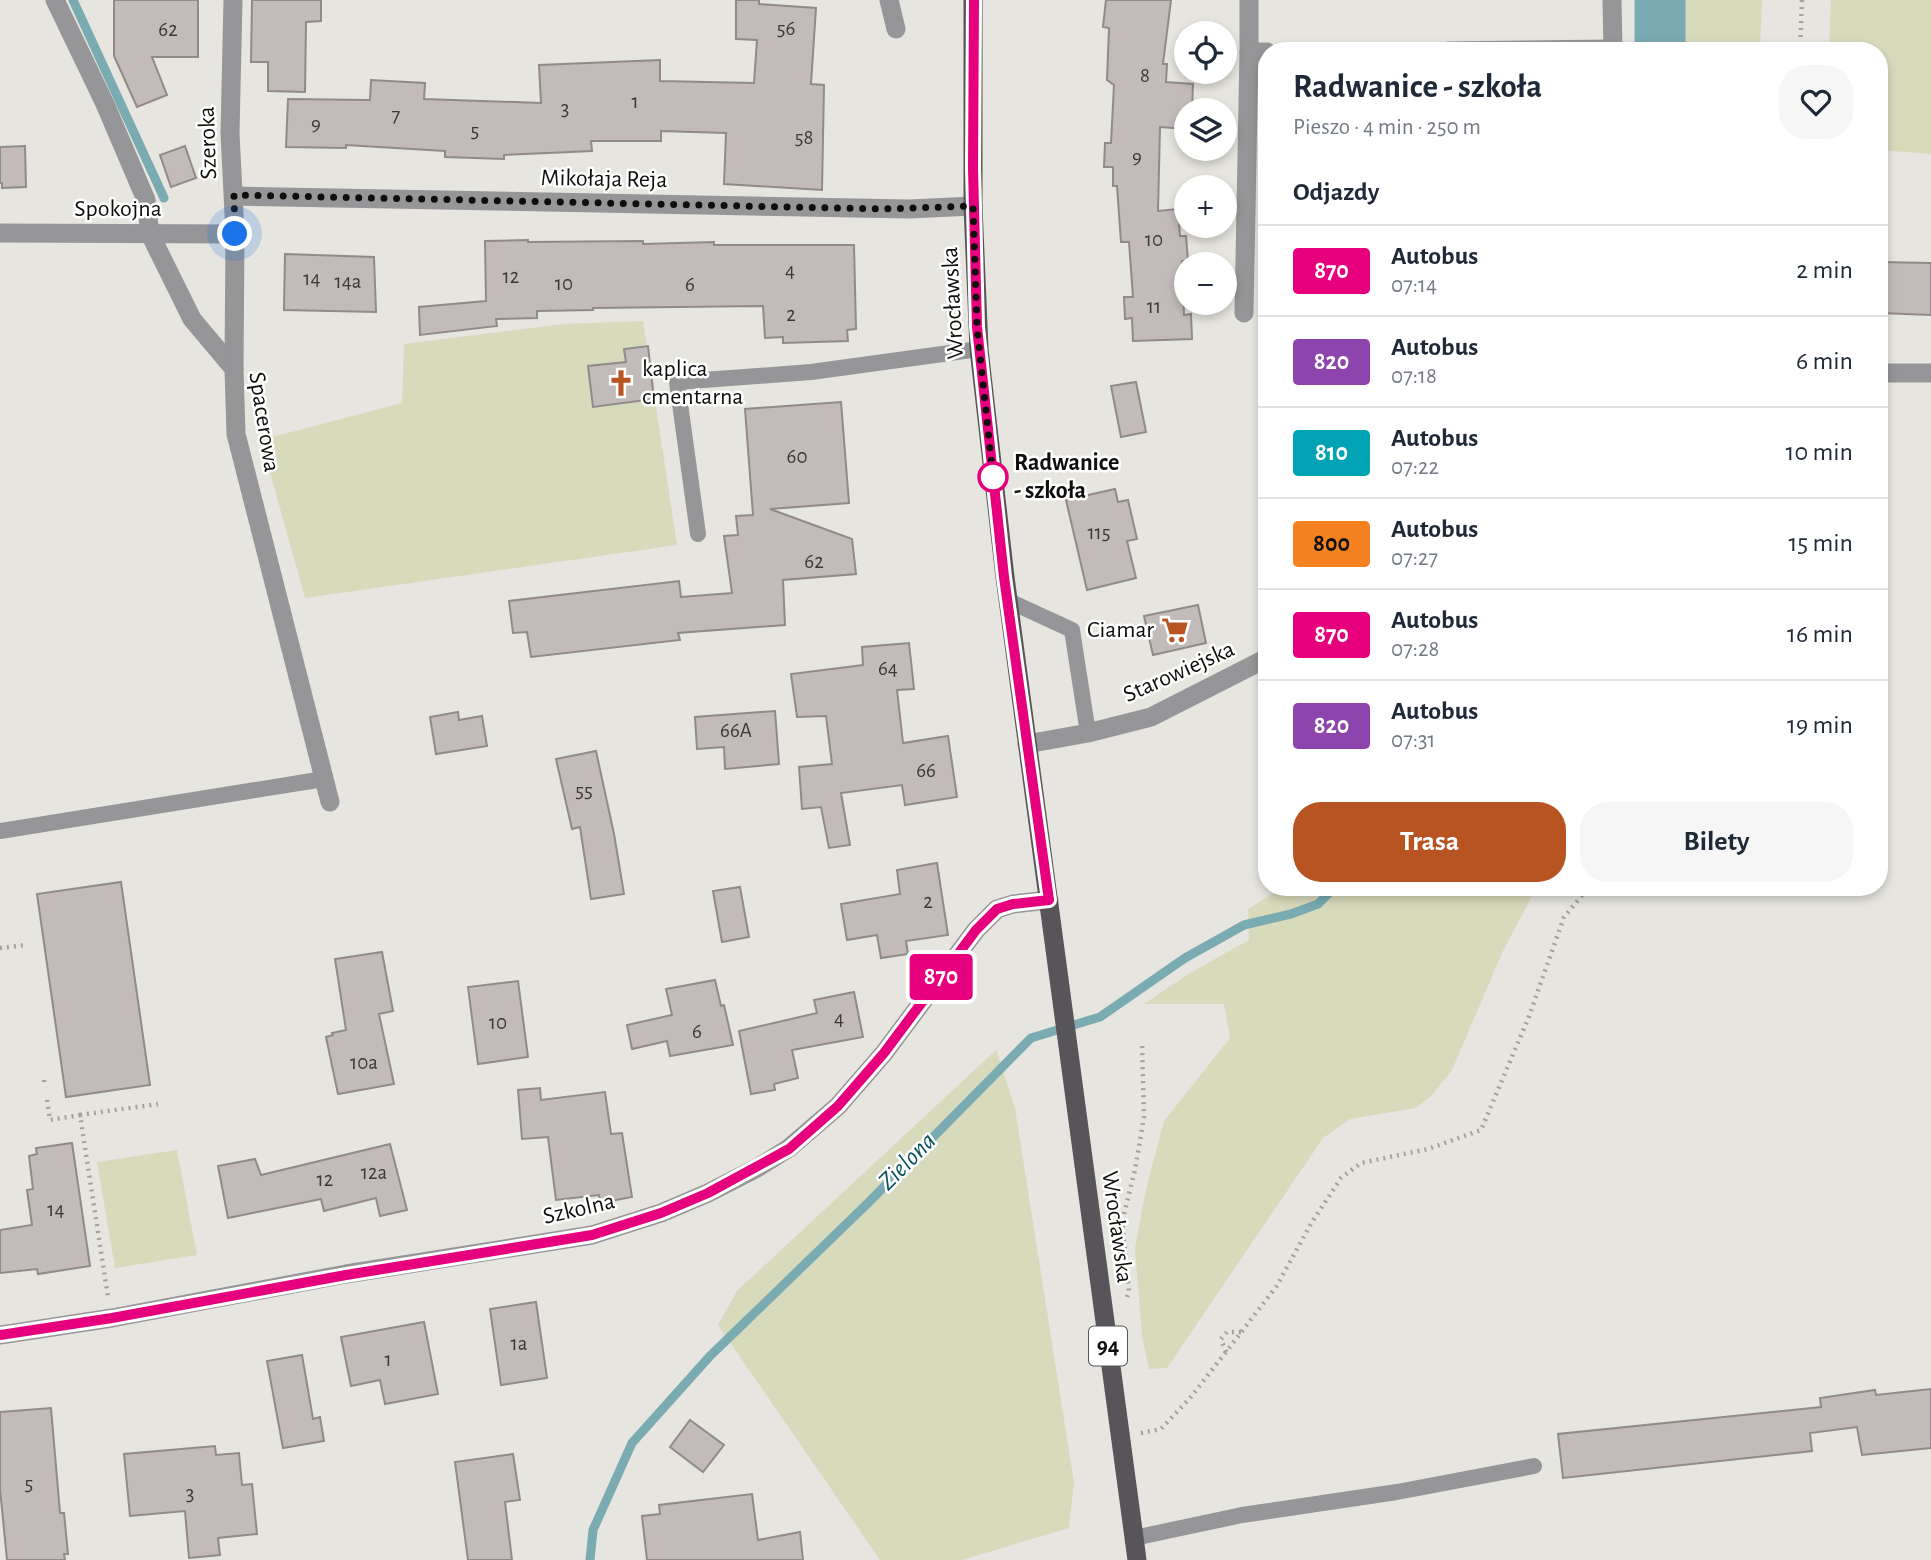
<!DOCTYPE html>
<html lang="pl">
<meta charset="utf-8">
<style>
:root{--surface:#fff;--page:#f6f6f7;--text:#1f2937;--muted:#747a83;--line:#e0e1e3;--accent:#b85322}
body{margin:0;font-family:"Alegreya Sans",sans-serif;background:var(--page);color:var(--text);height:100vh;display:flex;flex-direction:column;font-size:26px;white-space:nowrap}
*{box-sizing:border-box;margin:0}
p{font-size:23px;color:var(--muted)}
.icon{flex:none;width:38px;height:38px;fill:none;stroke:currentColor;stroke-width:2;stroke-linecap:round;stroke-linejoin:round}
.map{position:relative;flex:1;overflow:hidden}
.details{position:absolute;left:1258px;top:42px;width:630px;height:854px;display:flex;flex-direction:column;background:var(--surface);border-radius:28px;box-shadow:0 4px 10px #0003}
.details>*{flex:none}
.badge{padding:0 14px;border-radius:5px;font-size:24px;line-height:46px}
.fabs{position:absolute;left:1174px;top:21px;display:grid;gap:14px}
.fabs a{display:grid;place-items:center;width:63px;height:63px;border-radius:50%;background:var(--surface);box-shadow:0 4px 10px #0003;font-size:35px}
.you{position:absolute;width:35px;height:35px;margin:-18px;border:5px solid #fff;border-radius:50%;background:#1a73e8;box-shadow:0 0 0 10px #1a73e833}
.map>.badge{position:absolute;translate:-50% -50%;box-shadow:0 0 0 4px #fff}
h2{padding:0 35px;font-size:26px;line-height:63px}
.round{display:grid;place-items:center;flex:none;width:74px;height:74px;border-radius:28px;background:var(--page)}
.summary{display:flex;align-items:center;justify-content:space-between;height:119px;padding:0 35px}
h1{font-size:33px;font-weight:600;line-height:52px}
.button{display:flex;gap:14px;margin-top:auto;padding:14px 35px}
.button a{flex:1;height:80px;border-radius:28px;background:var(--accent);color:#fff;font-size:28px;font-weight:600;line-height:80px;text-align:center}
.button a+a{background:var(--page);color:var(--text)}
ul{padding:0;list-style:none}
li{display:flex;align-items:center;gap:21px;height:91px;padding:0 35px;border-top:2px solid var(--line)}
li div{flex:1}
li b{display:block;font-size:26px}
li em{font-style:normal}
li .badge{min-width:77px;font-weight:700;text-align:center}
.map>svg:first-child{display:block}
.green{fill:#d8dabc}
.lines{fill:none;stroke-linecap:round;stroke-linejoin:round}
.stream{stroke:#7aaab2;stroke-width:9}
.river{stroke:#7aaab2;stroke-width:51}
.building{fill:#c2bbb9;stroke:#908a88;stroke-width:2}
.path{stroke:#a3a29d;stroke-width:4.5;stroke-dasharray:2 5;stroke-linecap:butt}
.service{stroke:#969598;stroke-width:16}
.minor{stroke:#969598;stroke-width:19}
.tertiary{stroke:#969598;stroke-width:19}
.primary{stroke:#575559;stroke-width:19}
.line-casing{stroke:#fff;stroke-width:16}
.line{stroke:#e6007e;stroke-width:10}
.walk{stroke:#0e0e0c;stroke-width:7;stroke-dasharray:0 12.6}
.stop-dot{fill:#fff;stroke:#e6007e;stroke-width:3.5}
.labels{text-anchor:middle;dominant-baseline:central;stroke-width:5;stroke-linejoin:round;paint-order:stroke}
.number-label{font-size:21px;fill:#3b3937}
.shield{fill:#fff;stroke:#565655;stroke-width:2}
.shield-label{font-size:23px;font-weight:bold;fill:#0e0e0c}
.street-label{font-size:24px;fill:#0e0e0c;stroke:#fff}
.poi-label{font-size:24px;fill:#0e0e0c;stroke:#fff;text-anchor:start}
.stop-label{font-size:24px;font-weight:bold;fill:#0e0e0c;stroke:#fff;text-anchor:start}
.water-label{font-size:26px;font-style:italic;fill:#08515a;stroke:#fff}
</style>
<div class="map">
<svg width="1931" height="1560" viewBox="0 0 1931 1560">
<rect width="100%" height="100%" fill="#e6e5df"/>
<!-- green -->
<g class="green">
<polygon points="1636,0 1762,0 1760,51 1636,51"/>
<polygon points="1831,0 1931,0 1931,154 1880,150 1880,51 1829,51"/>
<polygon points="643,321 677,545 305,598 261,440 402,403 404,344 564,324"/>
<polygon points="1283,887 1541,887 1531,898 1503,951 1452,1070 1431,1096 1416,1108 1350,1119 1323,1138 1167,1368 1149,1369 1142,1336 1135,1248 1146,1189 1164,1121 1230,1038 1224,1004 1144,1004 1190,973 1249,940 1248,909"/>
<polygon points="996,1050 1015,1108 1074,1483 1069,1528 962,1560 880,1560 718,1325 737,1291"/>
<polygon points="177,1150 197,1255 115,1268 97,1162"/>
</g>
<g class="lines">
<!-- stream -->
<g class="stream">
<polyline points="73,0 164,198"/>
<polyline points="590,1560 593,1530 632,1443 710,1356 868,1203 1031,1038 1100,1017 1185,958 1244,925 1291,914 1318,904 1335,887"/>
</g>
<!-- river -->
<polyline class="river" points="1660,0 1660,51"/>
</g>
<!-- building -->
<g class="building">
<polygon points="114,0 198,0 198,57 152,57 167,95 137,107 114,56"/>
<polygon points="252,0 321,0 321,21 306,22 305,92 268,91 268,62 251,62"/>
<polygon points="736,0 759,0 759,4 816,8 811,84 824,85 822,190 724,184 726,133 661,131 661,141 591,141 592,151 504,155 504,159 445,157 445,151 346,145 346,148 286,147 288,99 370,100 371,80 425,83 424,99 541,103 539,65 660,60 660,81 754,83 757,40 736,39"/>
<polygon points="1106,0 1171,0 1163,64 1167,64 1166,82 1193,84 1192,110 1186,110 1186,129 1160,127 1158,211 1178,209 1180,236 1186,236 1188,261 1182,261 1184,315 1191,314 1192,339 1133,341 1132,318 1125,319 1124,297 1133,297 1129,242 1121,242 1117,186 1113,186 1113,167 1104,167 1105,143 1111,143 1114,85 1107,80 1109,28 1103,27"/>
<polygon points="25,146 26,187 2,188 2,183 0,183 0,147"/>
<polygon points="185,146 196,178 171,187 160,155"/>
<polygon points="528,240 528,242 643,241 643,244 714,242 714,245 854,245 856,329 847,330 848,341 783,343 783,337 765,338 763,306 593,308 593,310 537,311 537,318 496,319 497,326 420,335 419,307 486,301 485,241"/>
<polygon points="285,254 374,257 376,312 284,310"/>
<polygon points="1880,262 1931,263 1931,315 1880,313"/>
<polygon points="648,346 654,399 593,407 588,366 626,362 624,349"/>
<polygon points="1136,382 1146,432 1121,437 1111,386"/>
<polygon points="841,402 849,503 770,509 852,539 856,574 783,580 785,625 678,633 680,640 531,657 527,632 513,633 509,601 679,581 681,597 732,593 724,536 738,535 736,516 753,515 745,409"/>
<polygon points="1115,489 1118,502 1128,500 1137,539 1127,541 1136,578 1087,590 1066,500"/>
<polygon points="1198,605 1206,643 1153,655 1144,616"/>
<polygon points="909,643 914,689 897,690 903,743 948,736 957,797 905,805 902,785 841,793 850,845 829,848 821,807 802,809 799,767 832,764 826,716 797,717 791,674 863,665 862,647"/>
<polygon points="775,711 779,764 725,769 724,747 697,749 695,717"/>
<polygon points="458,712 459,720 482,716 487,746 436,754 430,717"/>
<polygon points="596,751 614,834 624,894 591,899 580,827 572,829 556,759"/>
<polygon points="937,863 948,935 906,941 908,954 881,958 877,935 847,940 841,904 900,894 897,870"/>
<polygon points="121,882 150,1085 66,1097 37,894"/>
<polygon points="740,887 749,937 722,942 713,891"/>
<polygon points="382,952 393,1011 379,1014 394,1084 338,1094 326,1037 333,1035 332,1033 346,1030 335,959"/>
<polygon points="715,980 721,1006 724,1005 733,1045 670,1056 667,1041 632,1049 627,1025 672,1015 666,989"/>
<polygon points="518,981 528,1057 478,1064 468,987"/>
<polygon points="854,992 863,1037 792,1050 798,1078 774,1084 775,1090 751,1094 739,1031 817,1013 814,1000"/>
<polygon points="540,1088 541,1100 605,1092 611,1134 622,1133 632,1197 600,1203 599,1195 556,1200 548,1137 522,1139 518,1090"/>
<polygon points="72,1143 90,1266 38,1274 37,1269 0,1273 0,1230 32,1225 27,1190 33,1189 29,1156 37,1154 36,1148"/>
<polygon points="390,1144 407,1210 380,1216 376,1198 324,1211 321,1199 228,1218 218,1166 255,1159 261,1175"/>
<polygon points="536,1302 547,1378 501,1385 490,1309"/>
<polygon points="424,1322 438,1394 385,1404 380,1380 351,1386 341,1337"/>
<polygon points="302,1355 313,1419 320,1417 324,1441 283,1448 267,1361"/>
<polygon points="1931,1389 1931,1448 1862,1455 1857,1427 1810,1433 1812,1451 1563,1478 1558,1434 1821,1407 1820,1398 1875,1390 1876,1395"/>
<polygon points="51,1408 60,1513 64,1513 68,1554 64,1554 65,1560 7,1560 0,1489 0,1412"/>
<polygon points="690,1420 724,1445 703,1472 670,1447"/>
<polygon points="215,1446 216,1455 239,1453 242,1485 252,1484 257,1534 218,1538 220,1555 189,1558 185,1511 130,1516 124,1454"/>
<polygon points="513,1454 520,1500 505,1502 512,1560 468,1560 455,1462"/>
<polygon points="752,1494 758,1540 800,1532 803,1560 647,1560 642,1516 660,1514 659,1505"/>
</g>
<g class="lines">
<!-- path -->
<g class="path">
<polyline points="1800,51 1802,0"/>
<polyline points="0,948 26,945"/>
<polyline points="44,1080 45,1087"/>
<polyline points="47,1100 50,1120 80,1115 108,1297"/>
<polyline points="80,1115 158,1104"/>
<polyline points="1127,1297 1129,1292 1122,1222 1135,1170 1144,1117 1142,1044"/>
<polyline points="1226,1352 1221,1339 1227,1332 1241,1332"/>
<polyline points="1141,1433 1161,1429 1190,1398 1226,1352 1276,1287 1312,1222 1341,1178 1361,1163 1428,1149 1481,1130 1528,1019 1564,917 1589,887"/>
</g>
<!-- service -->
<g class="service">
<polyline points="698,534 677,382 811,372 979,349"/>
<polyline points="1009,601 1072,630 1088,733"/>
<polyline points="0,831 324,779"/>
<polyline points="1134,1538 1242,1515 1397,1492 1534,1466"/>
</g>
<!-- minor -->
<g class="minor">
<polyline points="55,0 105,104 146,200 150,234 192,319 234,369 236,434 330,802"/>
<polyline points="233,0 230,133 235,234 234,369"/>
<polyline points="889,0 896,29"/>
<polyline points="1249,0 1249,52 1267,52"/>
<polyline points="1612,0 1613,51"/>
<polyline points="1448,51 1613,49"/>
<polyline points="234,196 909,209 973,206"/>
<polyline points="0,233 235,234"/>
<polyline points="1244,313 1249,52"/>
<polyline points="1880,373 1931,373"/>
<polyline points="1027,744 1088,733 1151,717 1267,658"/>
</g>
<!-- tertiary -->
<polyline class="tertiary" points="0,1335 112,1318 346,1274 592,1235 661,1213 708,1193 757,1168 789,1148 838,1106 884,1053 976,930 997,909 1013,904 1049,900"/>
<!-- primary -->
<polyline class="primary" points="973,0 973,206 979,349 1005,577 1137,1560"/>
</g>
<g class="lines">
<defs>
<polyline id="line" points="0,1335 112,1318 346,1275 592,1235 661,1213 708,1193 789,1149 838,1106 884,1053 976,930 997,909 1013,904 1049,900 1004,577 977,327 973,168 974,0"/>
</defs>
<!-- line casing -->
<use href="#line" class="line-casing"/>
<!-- line -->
<use href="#line" class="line"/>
<!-- walk -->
<polyline class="walk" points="235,234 234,195 882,209 973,206 977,327 993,477"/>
</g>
<!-- icons -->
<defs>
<symbol id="church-bare" viewBox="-9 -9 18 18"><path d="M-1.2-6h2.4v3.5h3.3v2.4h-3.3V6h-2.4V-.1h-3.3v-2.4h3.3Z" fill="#b85322" stroke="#fff" stroke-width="2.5" paint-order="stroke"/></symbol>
<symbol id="supermarket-bare" viewBox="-9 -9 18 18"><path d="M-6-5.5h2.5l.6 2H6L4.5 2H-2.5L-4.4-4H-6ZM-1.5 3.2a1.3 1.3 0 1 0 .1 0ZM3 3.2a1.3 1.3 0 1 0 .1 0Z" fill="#b85322" stroke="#fff" stroke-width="2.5" paint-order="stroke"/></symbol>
</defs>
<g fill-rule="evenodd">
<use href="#church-bare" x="602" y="364" width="38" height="38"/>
<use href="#supermarket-bare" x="1156" y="611" width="38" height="38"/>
</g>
<!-- markers -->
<circle class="stop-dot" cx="993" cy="477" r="14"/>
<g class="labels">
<!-- number labels -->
<g class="number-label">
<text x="786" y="28">56</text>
<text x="168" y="29">62</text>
<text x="1145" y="75">8</text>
<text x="635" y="101">1</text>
<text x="565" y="108">3</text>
<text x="396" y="115">7</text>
<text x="316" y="123">9</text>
<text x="475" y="130">5</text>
<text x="804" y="137">58</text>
<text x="1137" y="156">9</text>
<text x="1154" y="239">10</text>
<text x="790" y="270">4</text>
<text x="511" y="276">12</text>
<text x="312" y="278">14</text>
<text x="348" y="281">14a</text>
<text x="564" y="283">10</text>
<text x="690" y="284">6</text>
<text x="1154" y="306">11</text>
<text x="791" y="314">2</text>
<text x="797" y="456">60</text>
<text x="1099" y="532">115</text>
<text x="814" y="561">62</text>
<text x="888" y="668">64</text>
<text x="736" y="730">66A</text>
<text x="926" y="770">66</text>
<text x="584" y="790">55</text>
<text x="928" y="901">2</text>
<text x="839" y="1018">4</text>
<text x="498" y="1022">10</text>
<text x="697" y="1031">6</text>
<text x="364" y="1062">10a</text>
<text x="374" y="1172">12a</text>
<text x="325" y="1179">12</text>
<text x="56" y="1209">14</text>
<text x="519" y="1343">1a</text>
<text x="388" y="1359">1</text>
<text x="29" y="1483">5</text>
<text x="190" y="1493">3</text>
</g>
<!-- shield labels -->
<rect class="shield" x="1089" y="1326.5" width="38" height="39" rx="5"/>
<g class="shield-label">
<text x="1108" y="1346">94</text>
</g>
<!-- street labels -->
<g class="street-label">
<text transform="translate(208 143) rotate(-92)">Szeroka</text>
<text transform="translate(604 179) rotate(1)">Mikołaja Reja</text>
<text x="118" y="209">Spokojna</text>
<text transform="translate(953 303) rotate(-93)">Wrocławska</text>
<text transform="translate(264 422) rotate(81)">Spacerowa</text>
<text transform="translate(1179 672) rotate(-24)">Starowiejska</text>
<text transform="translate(579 1209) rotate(-13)">Szkolna</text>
<text transform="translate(1117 1227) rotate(82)">Wrocławska</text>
</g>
<!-- poi labels -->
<g class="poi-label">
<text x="642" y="369">kaplica<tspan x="642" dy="28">cmentarna</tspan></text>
<text x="1154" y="630" text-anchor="end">Ciamar</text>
</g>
<!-- stop labels -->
<g class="stop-label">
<text x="1014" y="463">Radwanice<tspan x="1014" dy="28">- szkoła</tspan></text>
</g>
<!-- water labels -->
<g class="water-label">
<text transform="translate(907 1161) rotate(-45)">Zielona</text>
</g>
</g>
</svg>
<div class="fabs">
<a><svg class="icon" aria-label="locate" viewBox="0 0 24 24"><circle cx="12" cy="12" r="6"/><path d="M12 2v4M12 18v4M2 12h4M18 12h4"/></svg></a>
<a><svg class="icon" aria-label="layers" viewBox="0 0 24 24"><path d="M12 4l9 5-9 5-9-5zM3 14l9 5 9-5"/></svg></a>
<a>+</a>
<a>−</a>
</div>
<div class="you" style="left:235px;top:234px"></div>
<b class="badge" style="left:941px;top:977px;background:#e6007e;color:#fff">870</b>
<section class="details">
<div class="summary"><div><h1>Radwanice - szkoła</h1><p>Pieszo · 4 min · 250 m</p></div><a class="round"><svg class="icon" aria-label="heart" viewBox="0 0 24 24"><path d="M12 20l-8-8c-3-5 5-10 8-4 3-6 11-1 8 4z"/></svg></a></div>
<h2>Odjazdy</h2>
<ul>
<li><span class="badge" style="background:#e6007e;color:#fff">870</span><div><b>Autobus</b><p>07:14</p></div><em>2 min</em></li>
<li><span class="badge" style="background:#8e44ad;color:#fff">820</span><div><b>Autobus</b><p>07:18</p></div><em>6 min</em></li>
<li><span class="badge" style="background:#00a3b4;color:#fff">810</span><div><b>Autobus</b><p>07:22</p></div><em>10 min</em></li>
<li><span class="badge" style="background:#f58220;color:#111">800</span><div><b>Autobus</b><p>07:27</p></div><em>15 min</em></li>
<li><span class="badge" style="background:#e6007e;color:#fff">870</span><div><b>Autobus</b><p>07:28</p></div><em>16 min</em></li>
<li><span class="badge" style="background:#8e44ad;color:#fff">820</span><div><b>Autobus</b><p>07:31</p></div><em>19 min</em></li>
</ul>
<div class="button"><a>Trasa</a><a>Bilety</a></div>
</section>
</div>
